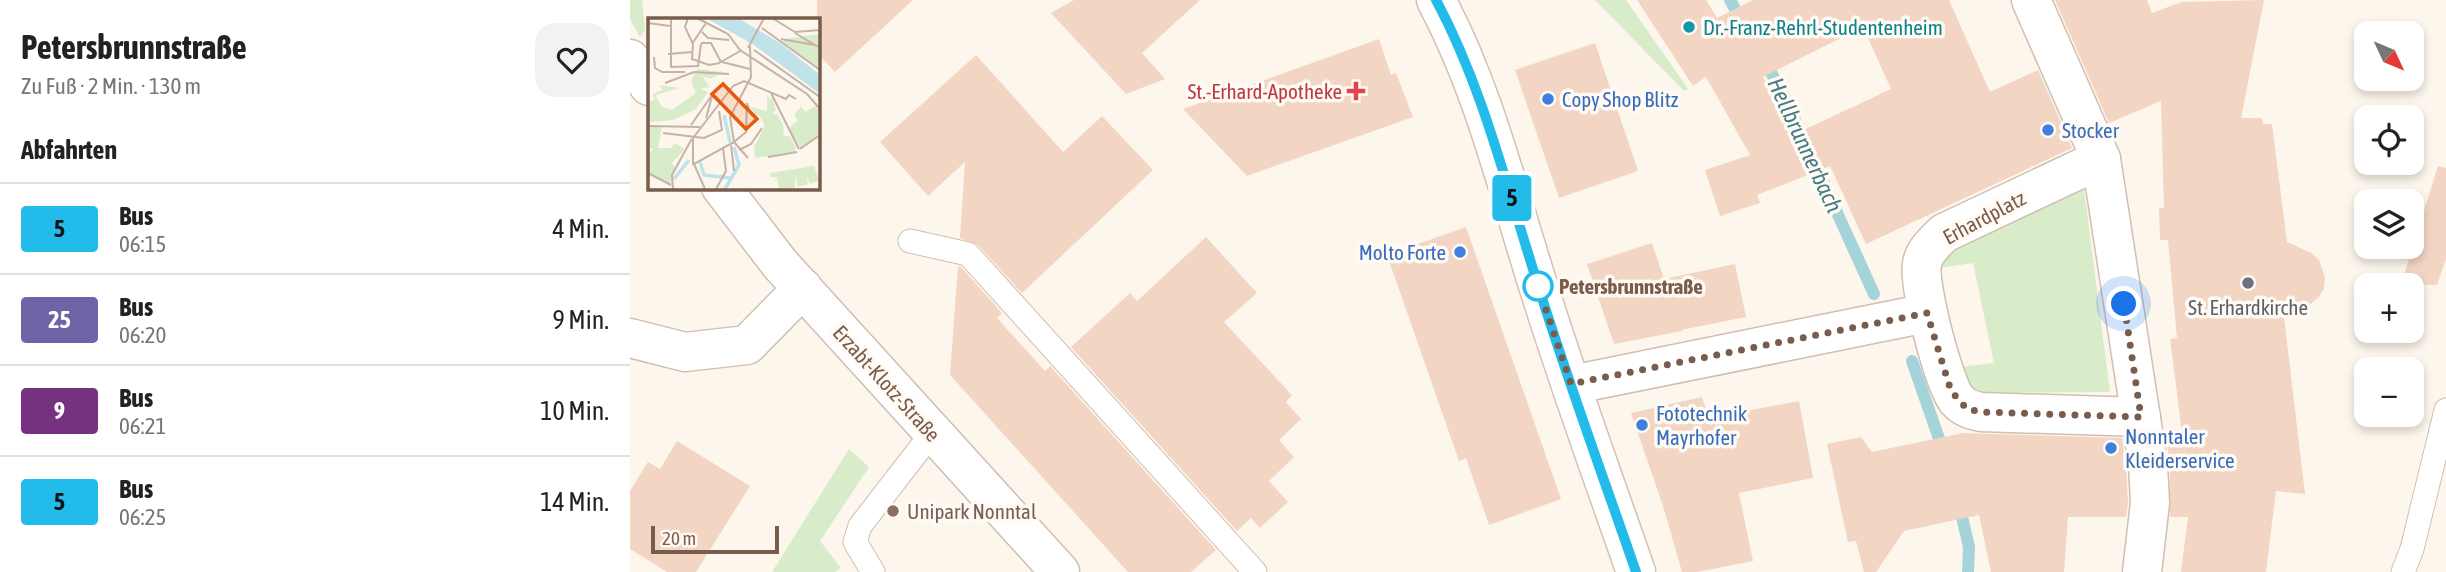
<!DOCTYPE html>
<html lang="de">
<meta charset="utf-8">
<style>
:root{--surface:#fff;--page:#f2f2f2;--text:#222;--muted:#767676;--line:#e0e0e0}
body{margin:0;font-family:"Asap Condensed",sans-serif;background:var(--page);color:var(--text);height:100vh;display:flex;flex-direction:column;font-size:26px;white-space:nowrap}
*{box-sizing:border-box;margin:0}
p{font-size:23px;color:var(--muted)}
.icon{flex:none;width:38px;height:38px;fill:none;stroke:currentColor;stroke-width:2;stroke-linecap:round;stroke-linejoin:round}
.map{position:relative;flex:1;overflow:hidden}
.details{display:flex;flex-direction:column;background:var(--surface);width:630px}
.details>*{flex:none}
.badge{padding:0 14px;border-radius:5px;font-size:24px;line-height:46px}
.needle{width:46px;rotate:134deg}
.buttons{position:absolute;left:1724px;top:21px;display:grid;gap:14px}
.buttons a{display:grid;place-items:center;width:70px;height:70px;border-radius:14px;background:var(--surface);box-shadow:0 4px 10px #0003;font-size:35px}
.scale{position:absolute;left:21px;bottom:18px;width:128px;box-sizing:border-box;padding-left:7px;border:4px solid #7a5c4d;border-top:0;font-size:19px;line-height:24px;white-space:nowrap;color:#7a5c4d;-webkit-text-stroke:5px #fffaf3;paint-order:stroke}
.you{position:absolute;width:35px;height:35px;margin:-18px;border:5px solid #fff;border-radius:50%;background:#1a73e8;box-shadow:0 0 0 10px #1a73e833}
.map>.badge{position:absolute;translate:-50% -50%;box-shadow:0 0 0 4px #fff}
h2{padding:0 21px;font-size:26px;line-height:63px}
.round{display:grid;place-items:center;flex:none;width:74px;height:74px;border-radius:21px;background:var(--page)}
.summary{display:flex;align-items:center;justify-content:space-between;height:119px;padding:0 21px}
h1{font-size:33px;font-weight:700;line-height:52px}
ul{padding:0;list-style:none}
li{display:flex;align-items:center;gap:21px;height:91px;padding:0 21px;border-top:2px solid var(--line)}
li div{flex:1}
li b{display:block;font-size:26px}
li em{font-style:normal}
li .badge{min-width:77px;font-weight:700;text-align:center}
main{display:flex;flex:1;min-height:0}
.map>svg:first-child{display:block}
.green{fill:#d8ecc9}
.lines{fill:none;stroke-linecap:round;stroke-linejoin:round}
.stream{stroke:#a5d3da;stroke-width:12}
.building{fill:#f3d5c3;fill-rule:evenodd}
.service-casing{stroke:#d1beb0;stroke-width:25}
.minor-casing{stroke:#d1beb0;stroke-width:41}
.secondary-casing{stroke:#d6c0b0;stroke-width:41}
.service{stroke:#fff;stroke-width:23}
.minor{stroke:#fff;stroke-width:38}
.secondary{stroke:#fff;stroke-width:38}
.line-casing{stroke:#fff;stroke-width:16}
.line{stroke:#22bbea;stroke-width:10}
.walk{stroke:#7a5c4d;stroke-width:7;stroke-dasharray:0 12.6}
.culture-dot{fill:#0f9aa8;stroke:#fffaf3;stroke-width:2.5}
.health-dot{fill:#e0444e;stroke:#fffaf3;stroke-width:2.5}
.shop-dot{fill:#3f7fe0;stroke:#fffaf3;stroke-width:2.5}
.worship-dot{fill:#6b7280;stroke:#fffaf3;stroke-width:2.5}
.stop-dot{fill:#fff;stroke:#22bbea;stroke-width:3.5}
.education-dot{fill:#8d6e63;stroke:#fffaf3;stroke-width:2.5}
.labels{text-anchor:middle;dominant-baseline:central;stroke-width:7;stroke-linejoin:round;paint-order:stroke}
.culture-label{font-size:21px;fill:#0d838f;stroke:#fffaf3;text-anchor:start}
.health-label{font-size:21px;fill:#be3a42;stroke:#fffaf3;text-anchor:end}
.shop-label{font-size:21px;fill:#366cbe;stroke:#fffaf3;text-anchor:start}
.street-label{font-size:21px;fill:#7a5c4d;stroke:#fffaf3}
.stop-label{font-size:21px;font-weight:bold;fill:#7a5c4d;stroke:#fffaf3;text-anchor:start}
.worship-label{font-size:21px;fill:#5b616d;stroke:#fffaf3}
.education-label{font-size:21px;fill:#785e54;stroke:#fffaf3;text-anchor:start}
.water-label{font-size:23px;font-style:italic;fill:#437c86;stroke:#fffaf3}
.inset-river{fill:none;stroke:#bfe3e8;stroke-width:3.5}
.inset-road{fill:none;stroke:#c5b3a7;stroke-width:2}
.view{fill:#e8590c;fill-opacity:0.15;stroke:#e8590c;stroke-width:3.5}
.inset-edge{fill:none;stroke:#7a5c4d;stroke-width:3.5}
</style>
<main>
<section class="details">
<div class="summary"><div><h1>Petersbrunnstraße</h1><p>Zu Fuß · 2 Min. · 130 m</p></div><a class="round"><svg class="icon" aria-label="heart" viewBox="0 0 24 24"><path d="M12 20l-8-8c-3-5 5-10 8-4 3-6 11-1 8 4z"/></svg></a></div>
<h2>Abfahrten</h2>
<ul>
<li><span class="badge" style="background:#22bbea;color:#111">5</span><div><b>Bus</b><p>06:15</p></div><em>4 Min.</em></li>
<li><span class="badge" style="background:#6f64a5;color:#fff">25</span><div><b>Bus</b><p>06:20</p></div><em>9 Min.</em></li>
<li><span class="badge" style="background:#763180;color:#fff">9</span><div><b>Bus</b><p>06:21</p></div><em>10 Min.</em></li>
<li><span class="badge" style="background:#22bbea;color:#111">5</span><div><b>Bus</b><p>06:25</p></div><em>14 Min.</em></li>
</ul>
</section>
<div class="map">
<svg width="1816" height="572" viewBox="0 0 1816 572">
<rect width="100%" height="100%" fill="#fdf6ec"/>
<!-- green -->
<g class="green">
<polygon points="0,0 12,0 15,30 10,37 0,19"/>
<polygon points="965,0 996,0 1058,89 1054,91"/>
<polygon points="1454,189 1480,392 1355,393 1340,386 1330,367 1364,363 1343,263 1309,268 1324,242"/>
<polygon points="219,449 239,467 190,541 211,568 205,572 142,572"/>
</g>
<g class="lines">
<!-- stream -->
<g class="stream">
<polyline points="1100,0 1112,21"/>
<polyline points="1133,58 1154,96 1244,294"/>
<polyline points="1282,361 1314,453"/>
<polyline points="1329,504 1339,547 1338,572"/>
</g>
</g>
<!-- building -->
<g class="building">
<polygon points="187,0 283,0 205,72 187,53"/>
<polygon points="444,0 570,0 512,53 535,79 496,94 421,13"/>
<path d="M1007 0H1076L1087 18 1123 0H1319L1360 92 1408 70 1442 148 1236 244 1200 166 1127 195 1130 203 1090 216 1075 170 1120 155 1076 77 1063 86ZM1233 27 1261 89 1163 135 1133 77Z"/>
<polygon points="1425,0 1517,0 1522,13 1552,2 1634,0 1611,118 1632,118 1633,124 1642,124 1657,242 1681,253 1689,260 1695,278 1694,288 1689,297 1666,316 1654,317 1675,494 1646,491 1636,572 1551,572 1558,517 1540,517 1540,463 1535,433 1552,433 1540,339 1547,338 1538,240 1530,240 1529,208 1534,208 1531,101 1479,123"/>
<polygon points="749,39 761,75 766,73 783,117 617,176 553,109"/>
<polygon points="965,43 1008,171 929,198 885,70"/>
<polygon points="346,55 433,152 472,116 523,170 392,293 348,245 330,238 335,162 298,196 250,142"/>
<polygon points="1808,166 1816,168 1816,259 1807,285 1771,285"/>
<polygon points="836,227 931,499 859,525 836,458 829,461 757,255"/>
<polygon points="576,237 627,293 594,322 662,395 656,402 671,419 649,440 664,457 639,481 658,502 630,528 621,518 607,531 441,347 500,293 507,301"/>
<polygon points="1022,243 1034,279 1105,264 1116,317 1051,330 1052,331 984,344 957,264"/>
<polygon points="328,266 331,267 372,313 367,318 415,371 420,366 586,550 561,572 498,572 320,375"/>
<polygon points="1072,397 1079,418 1169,401 1183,478 1109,493 1123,561 1067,572 1052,572 1033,506 1001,413"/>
<polygon points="1333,433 1492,438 1496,466 1498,502 1496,517 1438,517 1434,572 1361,572 1349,515 1274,531 1246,572 1234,572 1226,541 1218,542 1197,444 1231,437 1242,452"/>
<polygon points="47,441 120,486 66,572 37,572 0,549 0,491 18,462 30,469"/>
</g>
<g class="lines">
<defs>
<g id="service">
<polyline points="280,241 338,254 625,572"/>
<polyline points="243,572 225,542 230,526 302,433"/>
<polyline points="1773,572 1782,549 1816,410"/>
</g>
<g id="minor">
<polyline points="1401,0 1471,159 1518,464 1520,503 1512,572"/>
<polyline points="0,59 19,86"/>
<path d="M1471 159 1314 233C1305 242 1294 251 1292 264 1288 285 1314 385 1327 400 1334 408 1342 410 1351 412L1511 417"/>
<polyline points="91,187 150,264 430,572"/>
<polyline points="0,338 55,352 117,345 173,288"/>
<polyline points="941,385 1297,313"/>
</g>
<path id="secondary" d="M806 0C854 90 877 188 908 285 938 382 973 477 1006 572"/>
</defs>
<!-- service casing -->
<use href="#service" class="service-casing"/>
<!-- minor casing -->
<use href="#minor" class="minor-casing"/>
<!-- secondary casing -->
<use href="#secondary" class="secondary-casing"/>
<!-- service -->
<use href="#service" class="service"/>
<!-- minor -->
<use href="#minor" class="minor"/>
<!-- secondary -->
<use href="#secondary" class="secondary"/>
</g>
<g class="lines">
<defs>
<path id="line" d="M806 0C854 90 877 189 908 285 938 382 973 476 1006 572"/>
</defs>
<!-- line casing -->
<use href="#line" class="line-casing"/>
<!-- line -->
<use href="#line" class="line"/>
<!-- walk -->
<polyline class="walk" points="908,286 941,384 1297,313 1321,391 1337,409 1351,412 1511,417 1494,304"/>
</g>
<!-- markers -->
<circle class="culture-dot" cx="1059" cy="27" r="7"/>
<path class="health-dot" d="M722.5 80.5h7v7h7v7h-7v7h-7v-7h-7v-7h7z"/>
<g class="shop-dot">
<circle cx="918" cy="99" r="7"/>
<circle cx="1418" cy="130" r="7"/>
<circle cx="830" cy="252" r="7"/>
<circle cx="1012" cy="425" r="7"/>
<circle cx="1481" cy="448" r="7"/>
</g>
<circle class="worship-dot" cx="1618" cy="283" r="7"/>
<circle class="stop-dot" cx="908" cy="286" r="14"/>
<circle class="education-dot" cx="263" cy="511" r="7"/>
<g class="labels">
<!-- culture labels -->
<g class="culture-label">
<text x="1073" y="27">Dr.-Franz-Rehrl-Studentenheim</text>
</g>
<!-- health labels -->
<g class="health-label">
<text x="712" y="91">St.-Erhard-Apotheke</text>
</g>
<!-- shop labels -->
<g class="shop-label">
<text x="932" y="99">Copy Shop Blitz</text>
<text x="1432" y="130">Stocker</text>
<text x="816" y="252" text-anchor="end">Molto Forte</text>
<text x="1026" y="413">Fototechnik<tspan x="1026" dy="24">Mayrhofer</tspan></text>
<text x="1495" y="436">Nonntaler<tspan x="1495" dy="24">Kleiderservice</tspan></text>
</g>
<!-- street labels -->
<g class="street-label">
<text transform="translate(1354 217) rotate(-28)">Erhardplatz</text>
<text transform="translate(257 383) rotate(48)">Erzabt-Klotz-Straße</text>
</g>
<!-- stop labels -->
<g class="stop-label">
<text x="929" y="286">Petersbrunnstraße</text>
</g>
<!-- worship labels -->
<g class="worship-label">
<text x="1618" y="307">St. Erhardkirche</text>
</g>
<!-- education labels -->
<g class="education-label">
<text x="277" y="511">Unipark Nonntal</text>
</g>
<!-- water labels -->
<g class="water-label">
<text transform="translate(1175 145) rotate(65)">Hellbrunnerbach</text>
</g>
</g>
<!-- overview -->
<g transform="translate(18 18)">
<rect width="172" height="172" fill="#fdf6ec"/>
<path d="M171 16V51L135 24 136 21ZM49 51 75 54 62 61 54 58 62 69 52 71 60 74 48 91 25 102 0 104V82L6 83 5 76 15 72 11 67 32 70 7 77 14 89 24 92 48 75 43 63ZM119 77 123 83 124 78 128 92 124 96H129L135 107 136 118H142L148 130 146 134 107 140 106 129 117 108 111 97 103 99 106 95 103 89 119 93ZM153 88 157 94 168 88 171 93V116L153 131 141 110 150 102 146 98ZM0 109H14L10 130H24L26 125 37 131 23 146 27 148 22 166 0 154V135L6 131 0 130ZM166 148 171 162 162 166 158 157 160 166 150 169 147 157V170L131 171 130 162 126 163 130 159H122V155Z" fill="#d8ecc9"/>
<path d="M58 0H90L132 25 171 56V75L106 27Z" fill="#bfe3e8"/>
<path class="inset-river" d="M73 0 103 17M108 20 172 66M76 97 82 124M52 144 56 157 82 160M26 161 41 142M77 171 91 147 86 129"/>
<path class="inset-road" d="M40 0 37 9 45 26 44 41 61 47 72 45M49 0 80 16 92 32 159 76 172 91M124 0 147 14 172 12M23 1V49L50 48 53 26M0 5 22 8M114 10 172 52M54 14 60 20 81 22M147 15 172 30M133 21 167 27M53 25H63L73 44M44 26 58 5M100 30 116 0M106 32 172 79M20 36 44 34M6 39 7 50 14 54H37M74 44 102 51M71 45 94 32M17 65 46 54 81 56M123 75 151 131M58 100 65 75M43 107 69 70M0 108 52 109M15 115 56 120 74 112 71 93M83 127 86 153M152 131 172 117M91 132 103 126 114 110M120 139 149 134M100 140 86 124 98 114 99 85 101 91M45 147V121M0 155 23 167M25 171 24 157 42 124 85 68 96 63 138 81 141 77 148 81M57 171 46 146 86 124 82 99 103 59 102 28M68 171 78 153 75 130"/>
<path class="view" d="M75 66 109 101 98 111 64 76Z"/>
<rect width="172" height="172" class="inset-edge"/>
</g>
</svg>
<div class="buttons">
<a><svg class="needle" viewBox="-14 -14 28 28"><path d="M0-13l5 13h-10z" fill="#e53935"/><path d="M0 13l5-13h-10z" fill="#767676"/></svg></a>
<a><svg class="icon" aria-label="locate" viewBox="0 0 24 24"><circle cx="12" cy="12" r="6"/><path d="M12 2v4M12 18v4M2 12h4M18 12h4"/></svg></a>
<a><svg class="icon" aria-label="layers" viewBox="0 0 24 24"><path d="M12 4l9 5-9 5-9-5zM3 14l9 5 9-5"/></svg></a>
<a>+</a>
<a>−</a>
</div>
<div class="scale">20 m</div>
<div class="you" style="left:1494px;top:304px"></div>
<b class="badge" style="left:882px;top:198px;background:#22bbea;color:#111">5</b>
</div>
</main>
